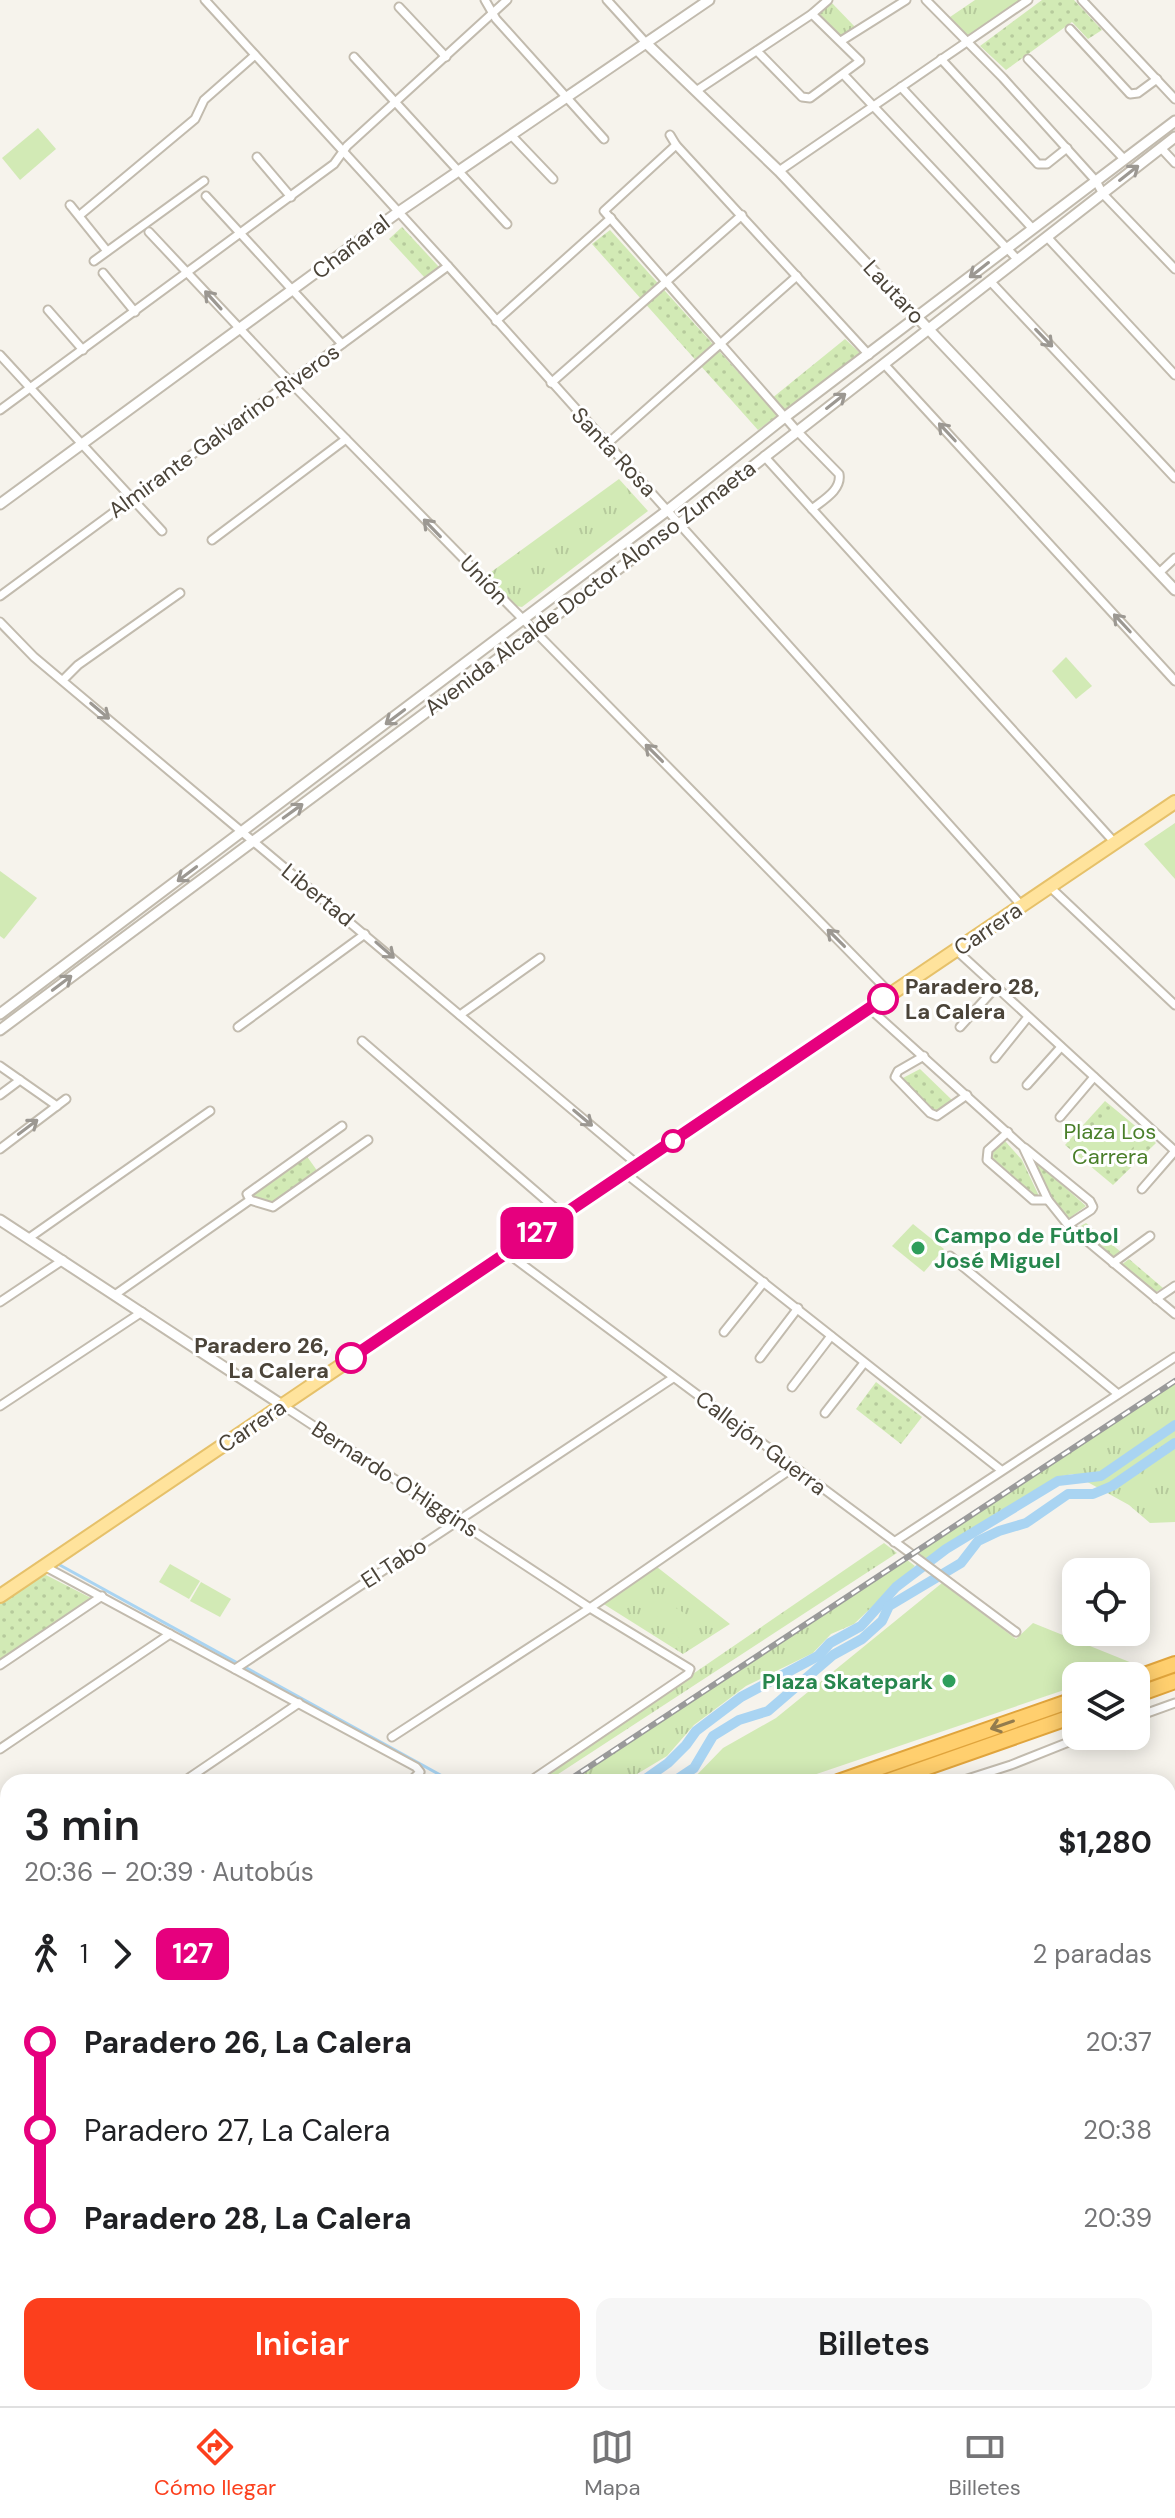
<!DOCTYPE html>
<html lang="es">
<meta charset="utf-8">
<style>
:root{--surface:#fff;--page:#f6f6f6;--text:#202124;--muted:#757577;--line:#e0e0e0;--accent:#fc3f1d}
body{margin:0;font-family:"DM Sans",sans-serif;background:var(--page);color:var(--text);height:100vh;display:flex;flex-direction:column;font-size:30px;white-space:nowrap}
*{box-sizing:border-box;margin:0}
p{font-size:26px;color:var(--muted)}
.icon{flex:none;width:44px;height:44px;fill:none;stroke:currentColor;stroke-width:2;stroke-linecap:round;stroke-linejoin:round}
.map{position:relative;flex:1;overflow:hidden}
.sheet{position:absolute;left:0px;top:1774px;width:1176px;height:632px;display:flex;flex-direction:column;background:var(--surface);border-radius:24px 24px 0 0;box-shadow:0 4px 20px #0003}
.sheet>*{flex:none}
.badge{padding:0 16px;border-radius:12px;font-size:28px;line-height:52px}
.buttons{position:absolute;left:1062px;top:1558px;display:grid;gap:16px}
.buttons a{display:grid;place-items:center;width:88px;height:88px;border-radius:16px;background:var(--surface);box-shadow:0 4px 20px #0003;font-size:40px}
.map>.badge{position:absolute;translate:-50% -50%;box-shadow:0 0 0 4px #fff}
.legs{display:flex;align-items:center;gap:12px;height:88px;padding:0 24px;font-size:26px}
.legs p{margin-inline-start:auto}
.headline{display:flex;align-items:center;justify-content:space-between;height:136px;padding:0 24px}
h1{font-size:44px;font-weight:600;line-height:60px}
.cta{display:flex;gap:16px;margin-top:auto;padding:16px 24px}
.cta a{flex:1;height:92px;border-radius:16px;background:var(--accent);color:#fff;font-size:32px;font-weight:600;line-height:92px;text-align:center}
.cta a+a{background:var(--page);color:var(--text)}
ul{padding:0 24px;list-style:none}
li{display:flex;align-items:center;gap:28px;height:88px;font-size:30px}
li i{display:grid;place-items:center;width:12px;height:100%;margin:0 10px;background:currentColor}
li i::after{content:'';width:20px;height:20px;margin:-10px;border:6px solid;border-radius:50%;background:var(--surface)}
li p{margin-inline-start:auto}
li:first-child i{background:linear-gradient(#0000 50%,currentColor 0)}
li:last-child i{background:linear-gradient(currentColor 50%,#0000 0)}
.dock{display:flex;justify-content:space-around;align-items:center;height:112px;border-top:2px solid var(--line);background:var(--surface);font-size:22px;color:var(--muted)}
.dock a{display:grid;justify-items:center;gap:4px}
.dock .on{color:var(--accent)}
.map>svg:first-child{display:block}
.grass{fill:url(#grass-tufts)}
.park{fill:url(#park-dots)}
.garden{fill:#d2eab5}
.lines{fill:none;stroke-linecap:round;stroke-linejoin:round}
.stream{stroke:#a9d4f2;stroke-width:3}
.canal{stroke:#a9d4f2;stroke-width:10}
.minor-casing{stroke:#c2bbae;stroke-width:11}
.tertiary-casing{stroke:#c2bbae;stroke-width:13}
.secondary-casing{stroke:#d6c79b;stroke-width:14}
.primary-casing{stroke:#e6c16a;stroke-width:16}
.motorway-casing{stroke:#e0a43c;stroke-width:18}
.minor{stroke:#fff;stroke-width:7}
.tertiary{stroke:#fff;stroke-width:9}
.secondary{stroke:#fff3cd;stroke-width:10}
.primary{stroke:#ffe39c;stroke-width:12}
.motorway{stroke:#ffcf6e;stroke-width:14}
.rail-casing{stroke:#9a9a9a;stroke-width:6}
.rail{stroke:#fff;stroke-width:3;stroke-dasharray:9;stroke-linecap:butt}
.oneway{stroke:#9c9892}
.oneway2{stroke:#937c4e}
.line-1-casing{stroke:#fff;stroke-width:18}
.line-1{stroke:#e6007e;stroke-width:12}
.stop-1-dot{fill:#fff;stroke:#e6007e;stroke-width:4}
.leisure-dot{fill:#2e9e5b;stroke:#fff;stroke-width:3}
.labels{text-anchor:middle;dominant-baseline:central;stroke-width:6;stroke-linejoin:round;paint-order:stroke}
.street-label{font-size:22px;fill:#4b4439;stroke:#fff}
.stop-label{font-size:22px;font-weight:bold;fill:#4b4439;stroke:#fff;text-anchor:start}
.park-label{font-size:22px;fill:#4a7f2a;stroke:#fff}
.leisure-label{font-size:22px;font-weight:bold;fill:#27864d;stroke:#fff;text-anchor:start}
</style>
<div class="map">
<svg width="1175" height="2406" viewBox="0 0 1175 2406">
<defs>
<pattern id="grass-tufts" width="24" height="20" patternUnits="userSpaceOnUse" patternTransform="scale(2)"><rect width="24" height="20" fill="#d2eab5"/><path d="M3 7l-1-3M5 7V3M7 7l1-3M15 17l-1-3M17 17v-4M19 17l1-3" fill="none" stroke="#b6ca9c"/></pattern>
<pattern id="park-dots" width="8" height="8" patternUnits="userSpaceOnUse" patternTransform="scale(2)"><rect width="8" height="8" fill="#d2eab5"/><path d="M2 2h.1M6 6h.1" fill="none" stroke="#b6ca9c" stroke-width="1.8" stroke-linecap="round"/></pattern>
</defs>
<rect width="100%" height="100%" fill="#f6f3ec"/>
<!-- grass -->
<g class="grass">
<polygon points="975,0 1030,0 973,41 950,17"/>
<polygon points="830,1 856,28 840,38 814,14"/>
<polygon points="619,479 648,511 522,607 516,606 487,575"/>
<polygon points="1175,1381 1175,1522 1150,1523 1129,1505 1073,1474 1057,1477 945,1545 926,1559 914,1551"/>
<polygon points="884,1543 897,1553 546,1782 535,1782"/>
<polygon points="906,1559 915,1566 854,1624 831,1634 813,1653 746,1686 694,1725 667,1756 637,1774 630,1782 564,1782"/>
<polygon points="655,1565 657,1567 730,1624 683,1654 602,1603"/>
</g>
<!-- park -->
<g class="park">
<polygon points="1042,0 1074,0 1102,30 1088,39 1072,22 1006,70 980,46"/>
<polygon points="402,227 439,267 425,278 389,239"/>
<polygon points="610,230 766,403 845,339 860,353 758,430 592,244"/>
<polygon points="920,1069 953,1101 935,1113 901,1079"/>
<polygon points="1105,1101 1156,1143 1113,1185 1065,1145"/>
<polygon points="1005,1141 1022,1160 1039,1196 1035,1199 989,1155"/>
<polygon points="306,1155 318,1172 273,1204 255,1199 251,1194"/>
<polygon points="1034,1160 1086,1206 1068,1219 1050,1198"/>
<polygon points="1086,1223 1121,1252 1113,1259 1077,1228"/>
<polygon points="1129,1259 1163,1288 1154,1293 1121,1265"/>
<polygon points="876,1382 922,1417 901,1444 856,1409"/>
<polygon points="42,1573 93,1599 0,1661 0,1602"/>
</g>
<!-- garden -->
<g class="garden">
<polygon points="38,128 56,149 20,180 2,158"/>
<polygon points="1066,657 1092,686 1076,699 1052,671"/>
<polygon points="1175,823 1175,879 1144,844"/>
<polygon points="0,871 37,898 4,939 0,936"/>
<polygon points="1115,1110 1144,1135 1111,1172 1082,1147"/>
<polygon points="913,1224 944,1249 924,1272 892,1246"/>
<polygon points="170,1564 200,1581 189,1599 159,1582"/>
<polygon points="201,1582 231,1599 220,1617 190,1601"/>
<polygon points="942,1583 1016,1639 1033,1623 1137,1665 1104,1676 1076,1676 1076,1686 793,1782 690,1782 723,1748 776,1718"/>
<polygon points="666,1602 702,1624 689,1644 655,1621"/>
</g>
<g class="lines">
<!-- stream -->
<polyline class="stream" points="58,1564 453,1782"/>
<!-- canal -->
<g class="canal">
<polyline points="641,1782 668,1763 686,1745 696,1731 741,1697 818,1656 830,1643 861,1626 896,1587 946,1549 1058,1481 1101,1476 1175,1425"/>
<polyline points="673,1782 694,1768 713,1736 739,1720 768,1711 833,1655 862,1639 882,1621 889,1606 961,1563 978,1541 999,1531 1026,1523 1068,1494 1093,1494 1112,1486 1175,1443"/>
</g>
<defs>
<g id="minor">
<polyline points="205,0 448,266 1022,906"/>
<polyline points="485,0 496,19 604,139"/>
<polyline points="607,0 646,43"/>
<polyline points="926,0 1003,78 1096,181 1103,194 1175,269"/>
<polyline points="1082,0 1175,99"/>
<polyline points="399,7 446,57"/>
<polyline points="1070,29 1130,94 1138,93 1157,79"/>
<polyline points="841,41 906,0"/>
<polyline points="757,51 802,97 810,98 860,61 812,14"/>
<polyline points="354,57 507,224"/>
<polyline points="941,59 1038,164 1047,164 1067,148"/>
<polyline points="1028,59 1124,159"/>
<polyline points="844,75 1018,260"/>
<polyline points="901,87 1033,229"/>
<polyline points="696,91 812,14 828,0"/>
<polyline points="511,135 553,179"/>
<polyline points="670,135 676,145 869,355"/>
<path d="M676 145 604 211 797 431 839 474C842 490 823 500 812 509"/>
<polyline points="1161,148 1175,163"/>
<polyline points="257,157 291,197"/>
<polyline points="779,171 1028,0"/>
<polyline points="206,196 342,344"/>
<polyline points="70,205 107,251"/>
<polyline points="80,215 195,119 204,100 255,55"/>
<polyline points="149,232 290,382 891,994"/>
<polyline points="1047,237 1175,375"/>
<polyline points="94,261 204,181"/>
<polyline points="103,273 135,312"/>
<polyline points="990,281 1175,478"/>
<polyline points="48,310 83,350"/>
<polyline points="496,321 611,218"/>
<polyline points="0,355 162,531"/>
<polyline points="884,364 1175,681"/>
<polyline points="551,383 742,215"/>
<polyline points="0,410 334,164 347,146 507,0"/>
<polyline points="607,444 797,276"/>
<polyline points="764,456 1115,843"/>
<polyline points="212,540 346,439"/>
<polyline points="1159,573 1175,558"/>
<polyline points="0,596 448,266"/>
<polyline points="0,622 34,657 638,1165"/>
<polyline points="63,680 78,665 180,593"/>
<polyline points="1050,887 1175,1005"/>
<polyline points="956,950 1175,1151"/>
<polyline points="869,1008 1023,1147 1048,1200 1068,1225 1175,1314"/>
<polyline points="460,1015 540,958"/>
<polyline points="238,1027 365,934"/>
<polyline points="960,1027 996,987"/>
<polyline points="362,1041 563,1215"/>
<polyline points="924,1056 898,1071 895,1077 930,1113 937,1116 967,1095"/>
<polyline points="995,1058 1028,1017"/>
<polyline points="0,1066 57,1106"/>
<polyline points="1027,1085 1061,1047"/>
<polyline points="0,1095 20,1080"/>
<polyline points="1060,1117 1094,1077"/>
<polyline points="1008,1132 988,1150 987,1160 1033,1200 1048,1200"/>
<polyline points="1025,1148 1090,1201 1093,1207 1091,1210 1068,1225"/>
<polyline points="0,1149 66,1099"/>
<polyline points="625,1173 1001,1470"/>
<polyline points="1142,1189 1175,1151"/>
<polyline points="250,1200 273,1207 368,1140"/>
<polyline points="29,1238 210,1111"/>
<polyline points="507,1253 1016,1632"/>
<polyline points="950,1256 1118,1394"/>
<polyline points="1113,1263 1150,1236"/>
<polyline points="116,1294 250,1200 247,1194 342,1126"/>
<polyline points="1156,1299 1175,1286"/>
<polyline points="0,1302 63,1260"/>
<polyline points="724,1332 764,1282"/>
<polyline points="760,1358 798,1308"/>
<polyline points="792,1387 831,1336"/>
<polyline points="282,1405 590,1608 690,1669 688,1674 529,1782"/>
<polyline points="0,1406 142,1312"/>
<polyline points="825,1413 864,1363"/>
<polyline points="894,1542 1175,1357"/>
<polyline points="44,1566 416,1767 420,1772 410,1782"/>
<polyline points="0,1665 102,1596"/>
<polyline points="235,1669 673,1378"/>
<polyline points="1136,1717 1175,1703"/>
<polyline points="392,1737 590,1608 794,1467"/>
<polyline points="0,1749 170,1634"/>
<polyline points="183,1782 299,1703"/>
<polyline points="958,1782 1011,1765 1084,1736"/>
<polyline points="0,1819 8,1823"/>
<polyline points="0,1837 8,1841"/>
<polyline points="0,1907 8,1901"/>
<polyline points="0,2074 8,2078"/>
</g>
<g id="tertiary">
<polyline points="646,43 779,171 1175,590"/>
<polyline points="0,504 397,213 709,0"/>
<polyline points="0,1014 668,510 785,417 1175,121"/>
<polyline points="0,1030 680,523 1175,137"/>
<polyline points="0,1220 282,1405"/>
</g>
<g id="secondary">
<polyline points="1168,2338 1175,2328"/>
<polyline points="1121,2406 1127,2398"/>
</g>
<polyline id="primary" points="0,1596 1175,802"/>
<g id="motorway">
<polyline points="1136,1678 1175,1664"/>
<polyline points="1136,1695 1175,1681"/>
<polyline points="838,1782 1076,1699"/>
<polyline points="885,1782 1076,1715"/>
<polyline points="0,2215 8,2208"/>
<polyline points="0,2234 8,2227"/>
</g>
</defs>
<!-- minor casing -->
<use href="#minor" class="minor-casing"/>
<!-- tertiary casing -->
<use href="#tertiary" class="tertiary-casing"/>
<!-- secondary casing -->
<use href="#secondary" class="secondary-casing"/>
<!-- primary casing -->
<use href="#primary" class="primary-casing"/>
<!-- motorway casing -->
<use href="#motorway" class="motorway-casing"/>
<!-- minor -->
<use href="#minor" class="minor"/>
<!-- tertiary -->
<use href="#tertiary" class="tertiary"/>
<!-- secondary -->
<use href="#secondary" class="secondary"/>
<!-- primary -->
<use href="#primary" class="primary"/>
<!-- motorway -->
<use href="#motorway" class="motorway"/>
<defs>
<g id="rail">
<polyline points="566,1782 1175,1381"/>
<polyline points="0,2185 8,2178"/>
</g>
</defs>
<!-- rail casing -->
<use href="#rail" class="rail-casing"/>
<!-- rail -->
<use href="#rail" class="rail"/>
</g>
<!-- one-way arrows -->
<defs><path id="oneway-shaft" d="M-6 0H5M1.5-3L5.5 0L1.5 3" fill="none" stroke-width="1.6" stroke-linecap="round" stroke-linejoin="round" transform="scale(2)"/></defs>
<g class="oneway">
<use href="#oneway-shaft" transform="translate(1129 173) rotate(-38)"/>
<use href="#oneway-shaft" transform="translate(979 270) rotate(142)"/>
<use href="#oneway-shaft" transform="translate(213 300) rotate(-132)"/>
<use href="#oneway-shaft" transform="translate(1044 338) rotate(46)"/>
<use href="#oneway-shaft" transform="translate(836 401) rotate(-38)"/>
<use href="#oneway-shaft" transform="translate(947 432) rotate(-133)"/>
<use href="#oneway-shaft" transform="translate(432 528) rotate(-134)"/>
<use href="#oneway-shaft" transform="translate(1122 623) rotate(-133)"/>
<use href="#oneway-shaft" transform="translate(100 711) rotate(40)"/>
<use href="#oneway-shaft" transform="translate(395 717) rotate(143)"/>
<use href="#oneway-shaft" transform="translate(654 753) rotate(-135)"/>
<use href="#oneway-shaft" transform="translate(293 811) rotate(-36)"/>
<use href="#oneway-shaft" transform="translate(187 874) rotate(143)"/>
<use href="#oneway-shaft" transform="translate(836 938) rotate(-135)"/>
<use href="#oneway-shaft" transform="translate(385 950) rotate(41)"/>
<use href="#oneway-shaft" transform="translate(62 983) rotate(-37)"/>
<use href="#oneway-shaft" transform="translate(583 1118) rotate(40)"/>
<use href="#oneway-shaft" transform="translate(28 1127) rotate(-37)"/>
</g>
<use class="oneway2" href="#oneway-shaft" transform="translate(1002 1725) rotate(161)"/>
<g class="lines">
<defs>
<polyline id="line-1" points="351,1358 883,999"/>
</defs>
<!-- line-1 casing -->
<use href="#line-1" class="line-1-casing"/>
<!-- line-1 -->
<use href="#line-1" class="line-1"/>
</g>
<!-- markers -->
<g class="stop-1-dot">
<circle cx="883" cy="999" r="14"/>
<circle cx="673" cy="1141" r="10"/>
<circle cx="351" cy="1358" r="14"/>
</g>
<g class="leisure-dot">
<circle cx="918" cy="1248" r="8"/>
<circle cx="949" cy="1681" r="8"/>
</g>
<g class="labels">
<!-- street labels -->
<g class="street-label">
<text transform="translate(351 247) rotate(-37)">Chañaral</text>
<text transform="translate(894 292) rotate(47)">Lautaro</text>
<text transform="translate(224 431) rotate(-36)">Almirante Galvarino Riveros</text>
<text transform="translate(614 452) rotate(47)">Santa Rosa</text>
<text transform="translate(484 580) rotate(46)">Unión</text>
<text transform="translate(590 588) rotate(-37)">Avenida Alcalde Doctor Alonso Zumaeta</text>
<text transform="translate(318 895) rotate(39)">Libertad</text>
<text transform="translate(988 929) rotate(-34)">Carrera</text>
<text transform="translate(252 1426) rotate(-34)">Carrera</text>
<text transform="translate(761 1443) rotate(37)">Callejón Guerra</text>
<text transform="translate(395 1479) rotate(33)">Bernardo O'Higgins</text>
<text transform="translate(394 1563) rotate(-33)">El Tabo</text>
</g>
<!-- stop labels -->
<g class="stop-label">
<text x="905" y="986">Paradero 28,<tspan x="905" dy="25">La Calera</tspan></text>
<text x="329" y="1345" text-anchor="end">Paradero 26,<tspan x="329" dy="25">La Calera</tspan></text>
</g>
<!-- park labels -->
<g class="park-label">
<text x="1110" y="1131">Plaza Los<tspan x="1110" dy="25">Carrera</tspan></text>
</g>
<!-- leisure labels -->
<g class="leisure-label">
<text x="934" y="1235">Campo de Fútbol<tspan x="934" dy="25">José Miguel</tspan></text>
<text x="933" y="1681" text-anchor="end">Plaza Skatepark</text>
</g>
</g>
</svg>
<div class="buttons">
<a><svg class="icon" aria-label="locate" viewBox="0 0 24 24"><circle cx="12" cy="12" r="6"/><path d="M12 2v4M12 18v4M2 12h4M18 12h4"/></svg></a>
<a><svg class="icon" aria-label="layers" viewBox="0 0 24 24"><path d="M12 4l9 5-9 5-9-5zM3 14l9 5 9-5"/></svg></a>
</div>
<b class="badge" style="left:537px;top:1233px;background:#e6007e;color:#fff">127</b>
<section class="sheet">
<div class="headline"><div><h1>3 min</h1><p>20:36 – 20:39 · Autobús</p></div><b>$1,280</b></div>
<div class="legs"><svg class="icon" aria-label="walk" viewBox="0 0 24 24"><circle cx="13" cy="4" r="2"/><path d="M13 8l-2 6 4 7M11 14l-3 7M7 12l3-4h3l4 4"/></svg>1<svg class="icon" aria-label="forward" viewBox="0 0 24 24"><path d="M9 5l7 7-7 7"/></svg><b class="badge" style="background:#e6007e;color:#fff">127</b><p>2 paradas</p></div>
<ul>
<li><i style="color:#e6007e"></i><b>Paradero 26, La Calera</b><p>20:37</p></li>
<li><i style="color:#e6007e"></i><span>Paradero 27, La Calera</span><p>20:38</p></li>
<li><i style="color:#e6007e"></i><b>Paradero 28, La Calera</b><p>20:39</p></li>
</ul>
<div class="cta"><a>Iniciar</a><a>Billetes</a></div>
</section>
</div>
<nav class="dock">
<a class="on"><svg class="icon" aria-label="directions" viewBox="0 0 24 24"><path d="M12 3l9 9-9 9-9-9zM9 14v-3h6M13 9l2 2-2 2"/></svg>Cómo llegar</a>
<a><svg class="icon" aria-label="map" viewBox="0 0 24 24"><path d="M3 6l6-2 6 2 6-2v14l-6 2-6-2-6 2zM9 4v14M15 6v14"/></svg>Mapa</a>
<a><svg class="icon" aria-label="tickets" viewBox="0 0 24 24"><path d="M3 7h18v10H3zM15 7v10"/></svg>Billetes</a>
</nav>
